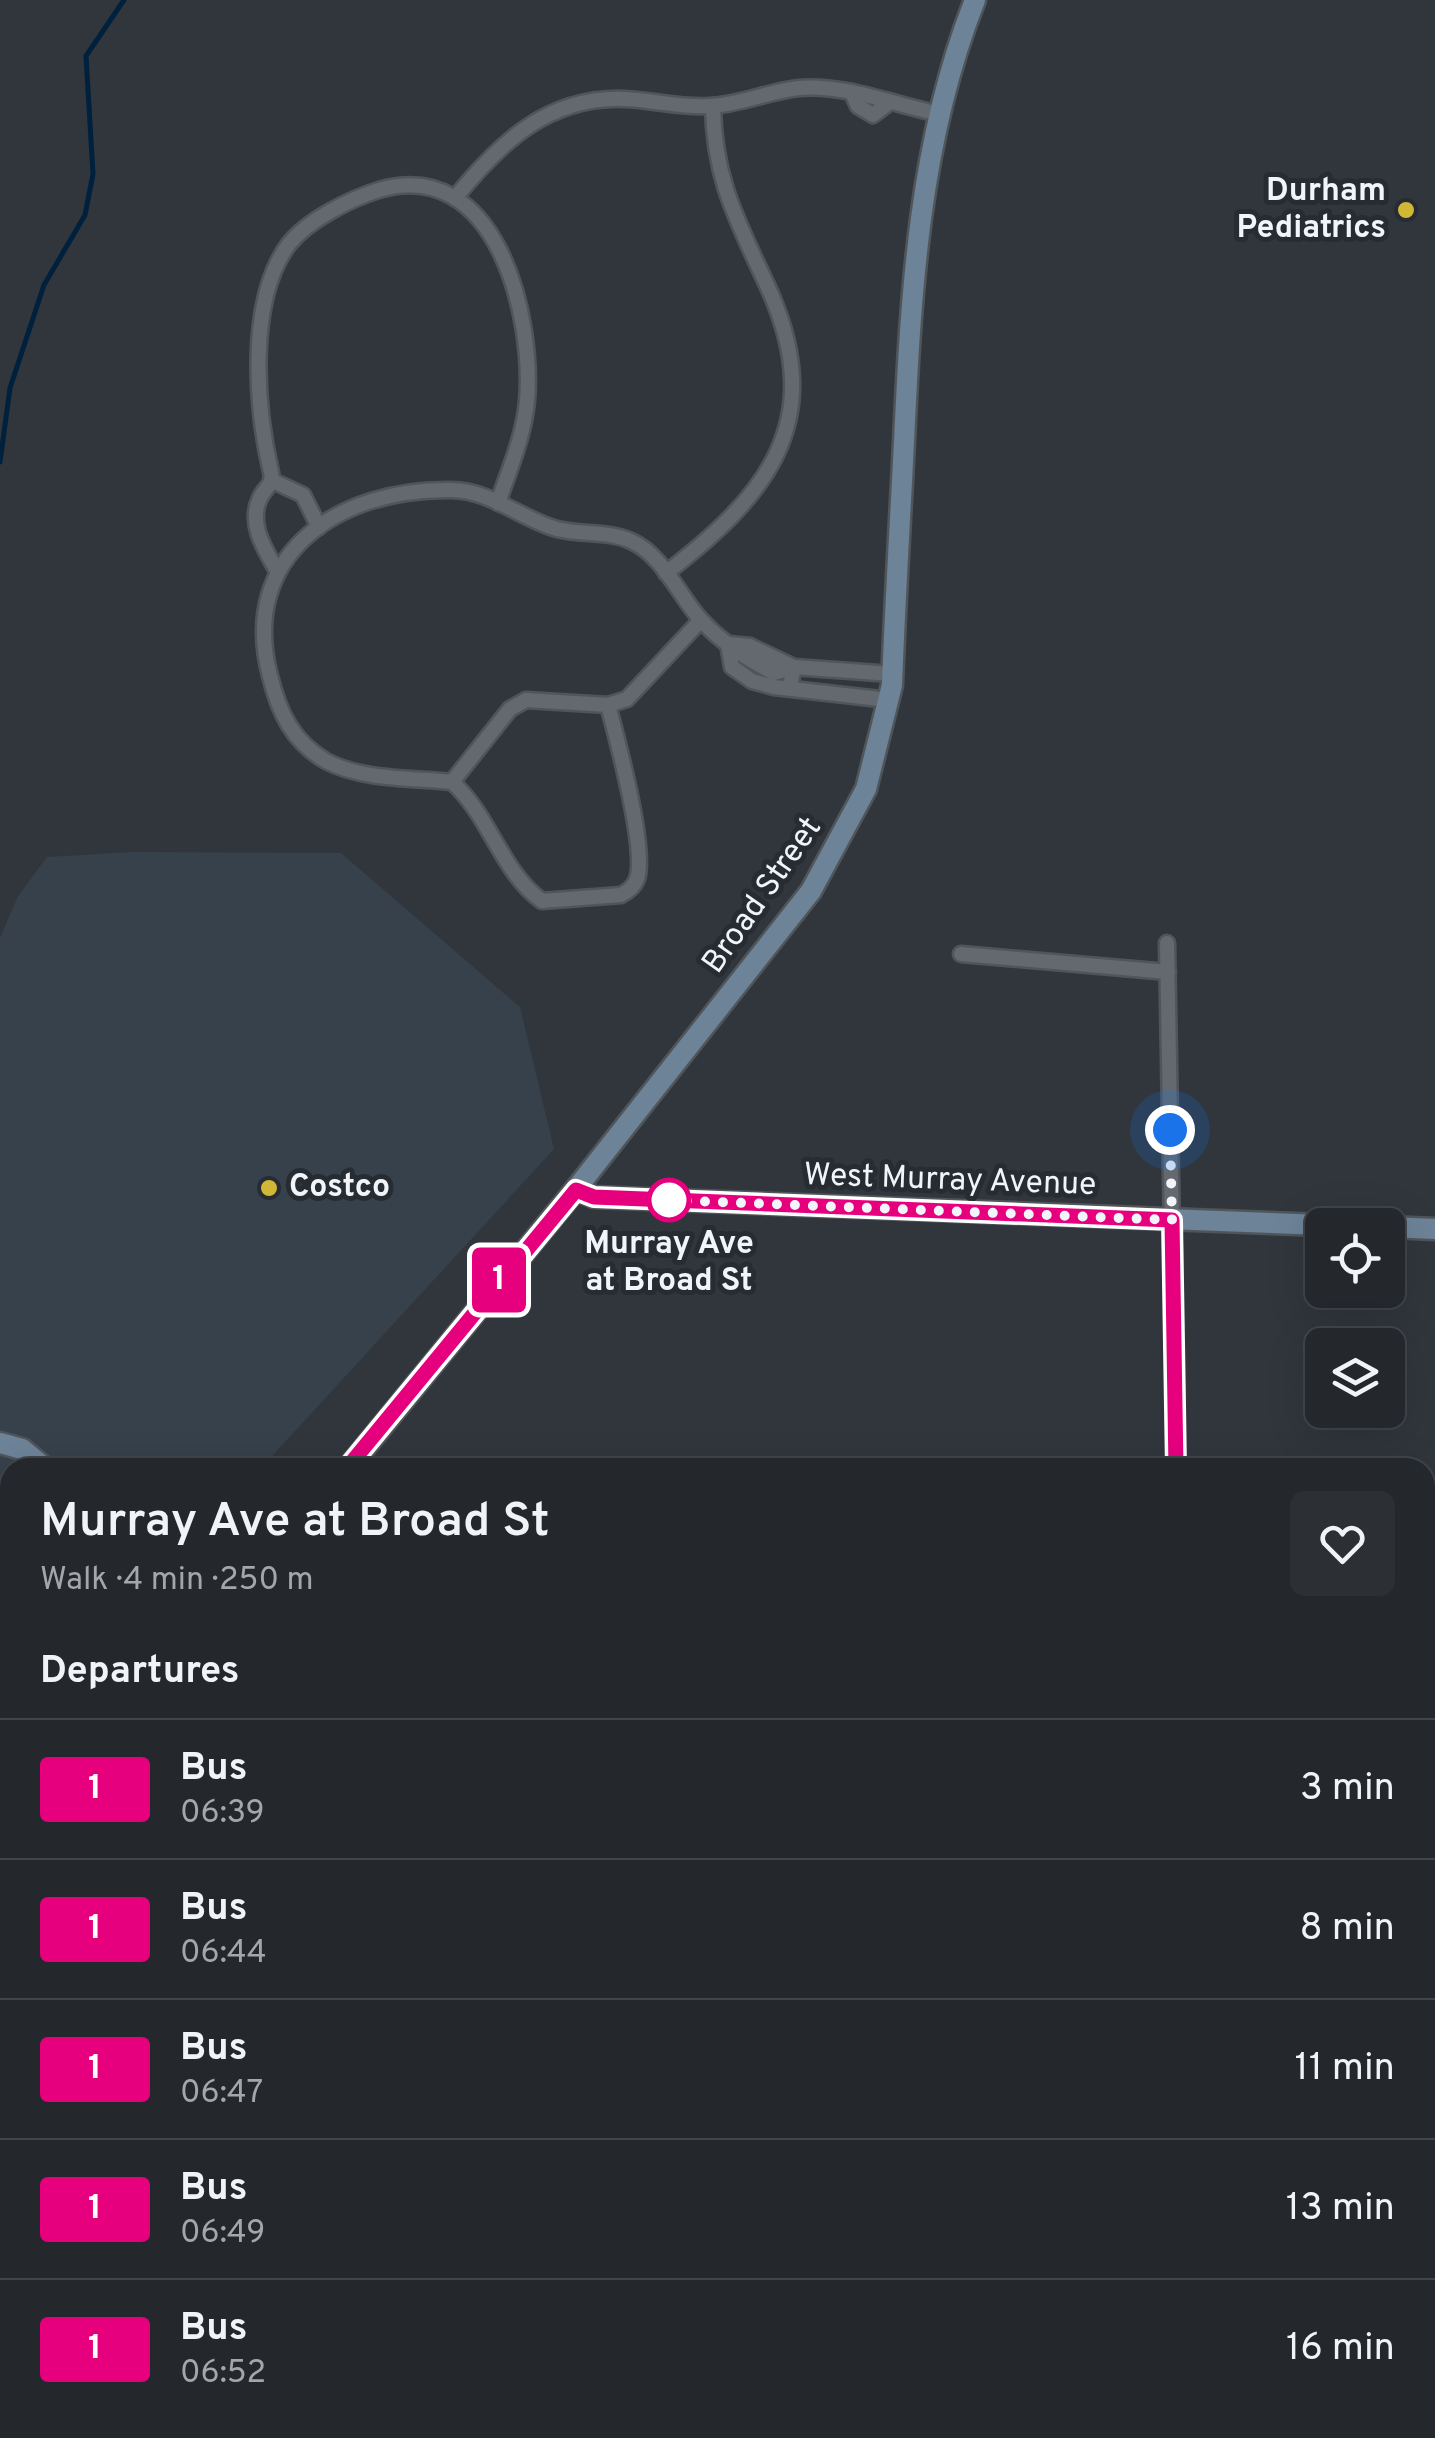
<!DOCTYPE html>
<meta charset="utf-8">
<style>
:root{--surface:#24282d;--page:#2c3035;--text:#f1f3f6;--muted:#a3a6aa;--line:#414449}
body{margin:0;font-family:Overpass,sans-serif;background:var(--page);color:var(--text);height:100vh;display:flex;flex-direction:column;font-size:38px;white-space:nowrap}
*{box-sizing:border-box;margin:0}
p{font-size:32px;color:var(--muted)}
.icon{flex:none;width:55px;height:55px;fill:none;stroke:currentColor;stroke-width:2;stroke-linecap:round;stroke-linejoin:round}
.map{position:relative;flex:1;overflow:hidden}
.drawer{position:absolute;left:0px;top:1458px;width:1435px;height:982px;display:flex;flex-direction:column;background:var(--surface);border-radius:30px 30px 0 0;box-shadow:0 10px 40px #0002,0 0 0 2px var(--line)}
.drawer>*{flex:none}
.badge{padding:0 20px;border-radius:8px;font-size:35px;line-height:65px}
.buttons{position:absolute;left:1305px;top:1208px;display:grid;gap:20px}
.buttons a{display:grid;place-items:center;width:100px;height:100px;border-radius:15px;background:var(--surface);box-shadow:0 10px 40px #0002,0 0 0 2px var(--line);font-size:50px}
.you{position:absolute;width:50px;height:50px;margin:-25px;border:8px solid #fff;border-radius:50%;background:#1a73e8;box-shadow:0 0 0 15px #1a73e833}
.map>.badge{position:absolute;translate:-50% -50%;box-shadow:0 0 0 5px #fff}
h2{padding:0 40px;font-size:38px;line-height:90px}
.round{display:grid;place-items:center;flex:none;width:105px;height:105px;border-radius:15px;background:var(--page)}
.head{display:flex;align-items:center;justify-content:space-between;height:170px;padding:0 40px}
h1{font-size:48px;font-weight:600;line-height:75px}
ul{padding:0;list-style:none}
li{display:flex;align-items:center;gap:30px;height:140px;padding:0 40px;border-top:2px solid var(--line)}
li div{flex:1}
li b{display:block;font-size:38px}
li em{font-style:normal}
li .badge{min-width:110px;font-weight:700;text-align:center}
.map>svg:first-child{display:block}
.built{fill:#36414b}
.green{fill:#184870}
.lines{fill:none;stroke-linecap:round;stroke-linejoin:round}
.stream{stroke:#00213d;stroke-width:5}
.street-casing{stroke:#50555a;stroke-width:19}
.secondary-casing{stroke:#50555a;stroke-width:25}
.street{stroke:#63696f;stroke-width:14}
.secondary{stroke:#6d8398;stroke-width:20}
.line-casing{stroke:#fff;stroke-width:22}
.line{stroke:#e6007e;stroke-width:15}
.walk{stroke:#f1f5f9;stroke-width:10;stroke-dasharray:0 18}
.poi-dot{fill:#d1b736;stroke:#262c31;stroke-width:4}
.stop-dot{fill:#fff;stroke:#e6007e;stroke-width:5}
.labels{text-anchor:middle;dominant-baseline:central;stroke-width:10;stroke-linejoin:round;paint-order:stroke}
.poi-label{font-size:32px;font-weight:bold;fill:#f1f5f9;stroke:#262c31;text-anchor:end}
.street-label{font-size:32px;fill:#f1f5f9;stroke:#262c31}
.stop-label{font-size:32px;font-weight:bold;fill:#f1f5f9;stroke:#262c31}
</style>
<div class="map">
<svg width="1435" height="2438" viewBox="0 0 1435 2438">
<rect width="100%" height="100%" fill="#30363c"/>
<!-- built -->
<g class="built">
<polygon points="131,852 341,853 520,1007 554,1149 262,1467 10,1468 10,1743 0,1754 0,938 18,896 47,857"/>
<polygon points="1425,2153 1435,2153 1435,2438 812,2438 813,2430 1425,2430"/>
</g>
<!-- green -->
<rect class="green" x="940" y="2430" width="131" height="8"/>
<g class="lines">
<!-- stream -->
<polyline class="stream" points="0,462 10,388 44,285 85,215 93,174 86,56 124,0"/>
<defs>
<g id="street">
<polyline points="853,95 858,106 873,115 889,103"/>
<path d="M455 198C500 142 549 96 625 99 653 100 681 108 709 106 740 105 769 91 799 88 846 84 894 105 940 114"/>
<polyline points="273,481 303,495 319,527"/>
<path d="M276 569C264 548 248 523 260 498 265 487 274 485 271 472 256 408 247 300 289 244 308 220 350 199 379 190 497 156 534 317 527 401 524 436 509 470 498 503"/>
<path d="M666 573C765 497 827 424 771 294 740 225 714 184 713 106"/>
<path d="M701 620 627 699 608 705 526 700 510 709 452 782C414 778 361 780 326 761 293 742 279 713 270 676 238 554 339 488 451 490 490 490 521 519 557 529 581 535 609 531 631 541 663 555 679 596 701 620 722 643 747 659 774 673L794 667 790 686"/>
<polyline points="728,644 732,667 752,681 774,687 889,700"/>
<polyline points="728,644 750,646 794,667 892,674"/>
<path d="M452 782C490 816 502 873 542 901L621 895C629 891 634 887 637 879 647 849 617 739 608 705"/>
<polyline points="1167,943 1176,1468"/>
<polyline points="961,954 1168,972"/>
<polyline points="0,2285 10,2295"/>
<polyline points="282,2430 284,2438"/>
<polyline points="798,2430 798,2438"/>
</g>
<g id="secondary">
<polyline points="576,1189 594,1197 1323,1225"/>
<polyline points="1388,1227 1435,1229"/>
<polyline points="0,1443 22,1449 45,1468"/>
<path d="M348 1468 576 1189 811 891 866 789 892 685C895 604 900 523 904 442 911 292 919 141 975 0"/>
<polyline points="0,1862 10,1851"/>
<polyline points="0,1973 10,1982"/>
<polyline points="1425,2139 1435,2139"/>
</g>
</defs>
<!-- street casing -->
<use href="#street" class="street-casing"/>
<!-- secondary casing -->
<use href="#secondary" class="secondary-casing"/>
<!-- street -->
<use href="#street" class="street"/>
<!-- secondary -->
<use href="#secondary" class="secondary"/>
</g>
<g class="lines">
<defs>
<polyline id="line" points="347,1468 576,1190 594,1197 1172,1220 1176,1468"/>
</defs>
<!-- line casing -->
<use href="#line" class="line-casing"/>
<!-- line -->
<use href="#line" class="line"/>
<!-- walk -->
<polyline class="walk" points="669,1200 1172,1220 1170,1130"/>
</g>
<!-- markers -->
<g class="poi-dot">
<circle cx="1406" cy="210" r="10"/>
<circle cx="269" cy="1188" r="10"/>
</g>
<circle class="stop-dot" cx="669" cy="1200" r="20"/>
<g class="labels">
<!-- poi labels -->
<g class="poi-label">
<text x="1386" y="192">Durham<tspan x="1386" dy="37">Pediatrics</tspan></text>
<text x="289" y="1188" text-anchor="start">Costco</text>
</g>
<!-- street labels -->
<g class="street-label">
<text transform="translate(763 896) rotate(-55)">Broad Street</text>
<text transform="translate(950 1181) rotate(2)">West Murray Avenue</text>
</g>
<!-- stop labels -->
<g class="stop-label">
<text x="669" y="1245">Murray Ave<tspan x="669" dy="37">at Broad St</tspan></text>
</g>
</g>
</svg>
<div class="buttons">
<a><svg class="icon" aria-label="locate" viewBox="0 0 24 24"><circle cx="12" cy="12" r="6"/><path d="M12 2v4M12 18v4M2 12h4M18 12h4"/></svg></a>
<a><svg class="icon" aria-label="layers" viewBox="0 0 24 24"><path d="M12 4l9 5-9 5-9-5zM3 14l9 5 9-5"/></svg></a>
</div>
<div class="you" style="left:1170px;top:1130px"></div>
<b class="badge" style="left:499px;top:1280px;background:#e6007e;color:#fff">1</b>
<section class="drawer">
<div class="head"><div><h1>Murray Ave at Broad St</h1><p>Walk · 4 min · 250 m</p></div><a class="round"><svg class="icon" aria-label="heart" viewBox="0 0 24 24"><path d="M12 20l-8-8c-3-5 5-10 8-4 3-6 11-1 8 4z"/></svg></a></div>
<h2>Departures</h2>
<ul>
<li><span class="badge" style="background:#e6007e;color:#fff">1</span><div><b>Bus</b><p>06:39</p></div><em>3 min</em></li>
<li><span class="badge" style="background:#e6007e;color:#fff">1</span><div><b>Bus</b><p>06:44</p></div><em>8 min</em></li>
<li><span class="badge" style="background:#e6007e;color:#fff">1</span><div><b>Bus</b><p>06:47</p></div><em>11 min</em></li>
<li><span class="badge" style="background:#e6007e;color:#fff">1</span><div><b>Bus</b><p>06:49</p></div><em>13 min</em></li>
<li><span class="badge" style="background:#e6007e;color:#fff">1</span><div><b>Bus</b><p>06:52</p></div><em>16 min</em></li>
</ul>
</section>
</div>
